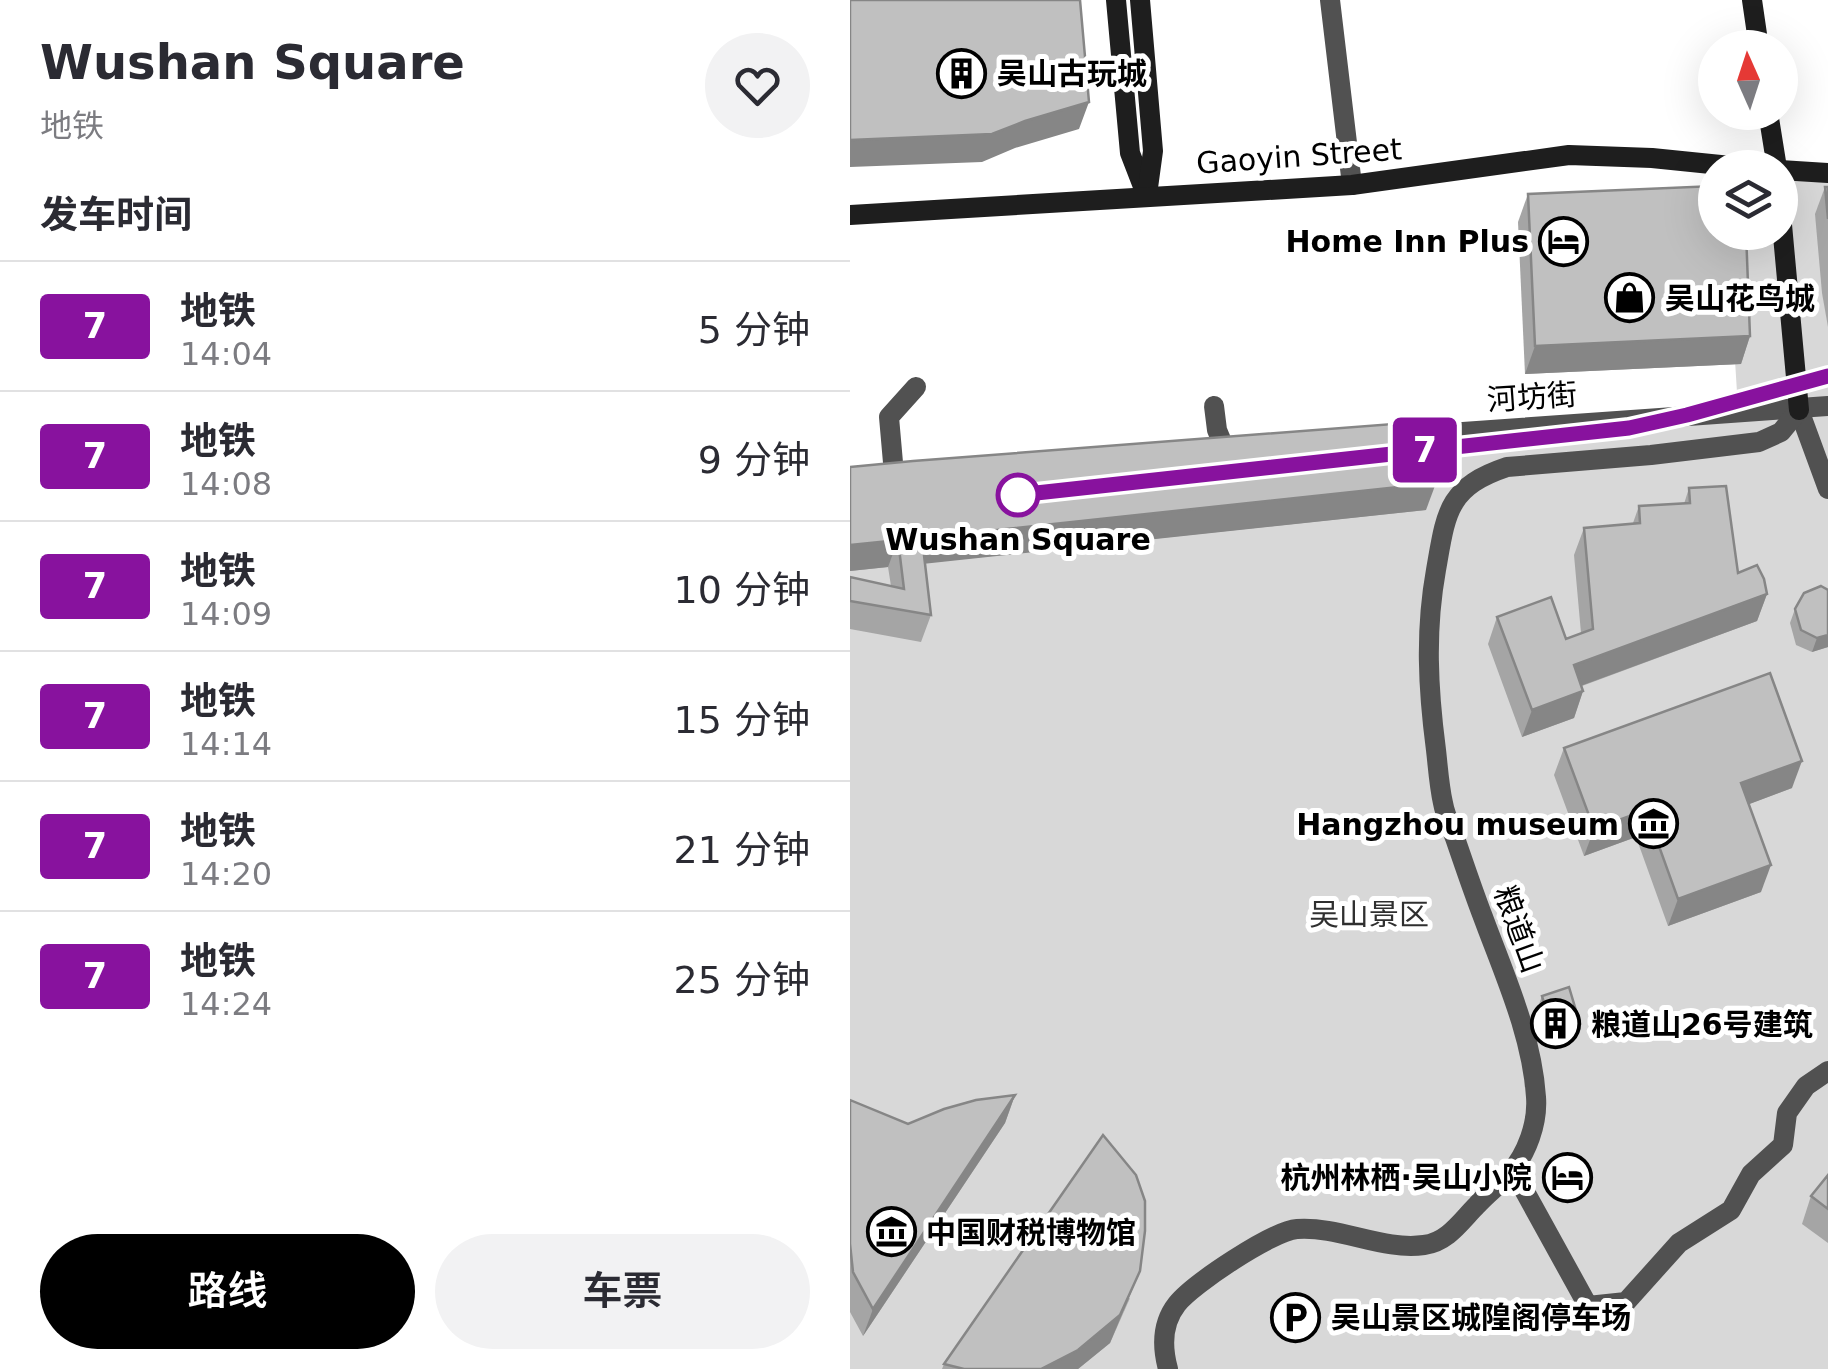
<!DOCTYPE html>
<html lang="zh">
<meta charset="utf-8">
<style>
:root{--surface:#fff;--page:#f2f2f3;--text:#2b2b33;--muted:#7c7c81;--line:#e1e1e2;--accent:#000}
body{margin:0;font-family:"DejaVu Sans","Noto Sans SC",sans-serif;background:var(--page);color:var(--text);height:100vh;display:flex;flex-direction:column;font-size:38px;white-space:nowrap}
*{box-sizing:border-box;margin:0}
p{font-size:32px;color:var(--muted)}
.icon{flex:none;width:55px;height:55px;fill:none;stroke:currentColor;stroke-width:2;stroke-linecap:round;stroke-linejoin:round}
.map{position:relative;flex:1;overflow:hidden}
.drawer{display:flex;flex-direction:column;background:var(--surface);width:850px}
.drawer>*{flex:none}
.badge{padding:0 20px;border-radius:8px;font-size:35px;line-height:65px}
.needle{width:65px;rotate:357deg}
.fabs{position:absolute;left:848px;top:30px;display:grid;gap:20px}
.fabs a{display:grid;place-items:center;width:100px;height:100px;border-radius:50%;background:var(--surface);box-shadow:0 10px 40px #0002;font-size:50px}
.map>.badge{position:absolute;translate:-50% -50%;box-shadow:0 0 0 5px #fff}
h2{padding:0 40px;font-size:38px;line-height:90px}
.round{display:grid;place-items:center;flex:none;width:105px;height:105px;border-radius:52px;background:var(--page)}
.overview{display:flex;align-items:center;justify-content:space-between;height:170px;padding:0 40px}
h1{font-size:48px;font-weight:600;line-height:75px}
.action{display:flex;gap:20px;margin-top:auto;padding:20px 40px}
.action a{flex:1;height:115px;border-radius:60px;background:var(--accent);color:#fff;font-size:40px;font-weight:600;line-height:115px;text-align:center}
.action a+a{background:var(--page);color:var(--text)}
ul{padding:0;list-style:none}
li{display:flex;align-items:center;gap:30px;height:130px;padding:0 40px;border-top:2px solid var(--line)}
li div{flex:1}
li b{display:block;font-size:38px}
li em{font-style:normal}
li .badge{min-width:110px;font-weight:700;text-align:center}
main{display:flex;flex:1;min-height:0}
.map>svg:first-child{display:block}
.green{fill:#d8d8d8}
.lines{fill:none;stroke-linecap:round;stroke-linejoin:round}
.street{stroke:#515151;stroke-width:20}
.secondary{stroke:#1e1e1e;stroke-width:20}
.wall{fill:#a5a5a5}
.shaded-wall{fill:#868686}
.building{fill:#c0c0c0;stroke:#868686;stroke-width:2.5}
.line-casing{stroke:#fff;stroke-width:22}
.line{stroke:#88129e;stroke-width:15}
.stop-dot{fill:#fff;stroke:#88129e;stroke-width:5}
.labels{text-anchor:middle;dominant-baseline:central;stroke-width:10;stroke-linejoin:round;paint-order:stroke}
.poi-label{font-size:30px;font-weight:bold;fill:#000;stroke:#fff;text-anchor:start}
.street-label{font-size:30px;fill:#000;stroke:#fff}
.stop-label{font-size:30px;font-weight:bold;fill:#000;stroke:#fff}
.park-label{font-size:30px;fill:#2f2f2f;stroke:#fff}
</style>
<main>
<section class="drawer">
<div class="overview"><div><h1>Wushan Square</h1><p>地铁</p></div><a class="round"><svg class="icon" aria-label="heart" viewBox="0 0 24 24"><path d="M12 20l-8-8c-3-5 5-10 8-4 3-6 11-1 8 4z"/></svg></a></div>
<h2>发车时间</h2>
<ul>
<li><span class="badge" style="background:#88129e;color:#fff">7</span><div><b>地铁</b><p>14:04</p></div><em>5 分钟</em></li>
<li><span class="badge" style="background:#88129e;color:#fff">7</span><div><b>地铁</b><p>14:08</p></div><em>9 分钟</em></li>
<li><span class="badge" style="background:#88129e;color:#fff">7</span><div><b>地铁</b><p>14:09</p></div><em>10 分钟</em></li>
<li><span class="badge" style="background:#88129e;color:#fff">7</span><div><b>地铁</b><p>14:14</p></div><em>15 分钟</em></li>
<li><span class="badge" style="background:#88129e;color:#fff">7</span><div><b>地铁</b><p>14:20</p></div><em>21 分钟</em></li>
<li><span class="badge" style="background:#88129e;color:#fff">7</span><div><b>地铁</b><p>14:24</p></div><em>25 分钟</em></li>
</ul>
<div class="action"><a>路线</a><a>车票</a></div>
</section>
<div class="map">
<svg width="978" height="1369" viewBox="0 0 978 1369">
<rect width="100%" height="100%" fill="#fff"/>
<!-- green -->
<polygon class="green" points="978,175 978,1369 0,1369 0,523 888,408 877,233 930,232 930,177"/>
<g class="lines">
<!-- street -->
<g class="street">
<polyline points="480,0 502,185"/>
<polyline points="364,406 367,430 372,442"/>
<polyline points="949,410 978,489"/>
<polyline points="556,436 978,406"/>
<polyline points="44,474 39,417 66,387"/>
<polyline points="663,1170 738,1306 776,1302 829,1243 881,1210 901,1174 933,1145 937,1113 956,1086 978,1071"/>
<path d="M318 1369C312 1347 312 1323 327 1304 343 1284 422 1231 447 1229 490 1226 533 1251 574 1245 598 1242 611 1221 627 1205 637 1194 649 1185 659 1174 677 1154 688 1123 686 1097 682 1035 654 974 633 917 623 891 614 864 605 838 601 827 595 815 593 803 589 785 588 767 586 750 578 689 575 631 586 570 596 513 597 487 657 467L801 455 909 442 931 432 949 410"/>
</g>
<!-- secondary -->
<g class="secondary">
<polyline points="266,0 280,153 297,197"/>
<polyline points="290,0 303,151 297,195"/>
<polyline points="902,0 909,48"/>
<polyline points="918,112 927,168"/>
<polyline points="930,170 978,173"/>
<polyline points="930,203 949,410"/>
<polyline points="0,215 502,185 719,155 802,158 900,168"/>
</g>
</g>
<!-- wall -->
<g class="wall">
<polygon points="975,187 978,187 978,327 972,293 965,214"/>
<polygon points="678,194 900,336 891,364 675,374 668,222"/>
<polygon points="0,467 576,510 75,563 81,615 71,642 0,629 0,577 41,586 38,567 0,571"/>
<polygon points="839,488 888,573 917,594 907,621 732,686 733,691 724,718 672,737 638,644 647,617 716,639 731,633 724,555 734,528 783,523 789,506 834,504"/>
<polygon points="945,609 978,647 962,652 946,645 940,623"/>
<polygon points="714,748 942,788 899,804 911,892 818,926 786,837 734,856 704,775"/>
<polygon points="692,996 730,1024 725,1038 698,1046 687,1010"/>
<polygon points="165,1095 155,1123 13,1336 0,1312 0,1100 58,1124"/>
<polygon points="978,1175 978,1243 952,1224 961,1196"/>
<polygon points="280,1298 260,1343 228,1369 92,1369 94,1364"/>
</g>
<!-- shaded-wall -->
<g class="shaded-wall">
<polygon points="239,102 229,129 165,148 132,162 0,167 0,140 175,121"/>
<polygon points="900,336 891,364 675,374 685,346"/>
<polygon points="586,483 576,510 63,565 72,538"/>
<polygon points="48,540 38,567 0,571 0,545"/>
<polygon points="917,594 907,621 714,692 724,665"/>
<polygon points="978,635 978,647 962,652 967,638"/>
<polygon points="733,691 724,718 672,737 682,710"/>
<polygon points="952,761 942,788 881,811 891,783"/>
<polygon points="796,810 786,837 734,856 744,829"/>
<polygon points="921,865 911,892 818,926 828,899"/>
<polygon points="730,1024 725,1038 698,1046 703,1032"/>
<polygon points="165,1095 155,1123 13,1336 23,1309"/>
<polygon points="290,1271 260,1343 228,1369 191,1369"/>
</g>
<!-- building -->
<g class="building">
<polygon points="0,0 230,0 239,102 175,121 142,134 0,140"/>
<polygon points="865,186 865,232 896,232 900,336 685,346 678,194"/>
<polygon points="975,187 978,187 978,219"/>
<polygon points="582,421 586,483 72,538 81,615 0,601 0,577 54,589 48,540 0,545 0,467 63,461"/>
<polygon points="876,486 888,573 907,565 914,579 917,594 724,665 733,691 682,710 647,617 701,597 716,639 743,629 734,528 790,523 789,506 840,503 839,488"/>
<polygon points="971,586 978,590 978,635 967,638 951,630 945,609 954,593"/>
<polygon points="920,673 952,761 891,783 921,865 828,899 796,810 744,829 714,748"/>
<polygon points="719,987 730,1024 703,1032 692,996"/>
<polygon points="165,1095 23,1309 3,1272 0,1244 0,1100 58,1124 94,1109 126,1100"/>
<polygon points="253,1135 286,1175 295,1201 295,1231 290,1271 270,1315 228,1350 191,1369 114,1369 94,1364"/>
<polygon points="978,1175 978,1209 961,1196"/>
</g>
<g class="lines">
<defs>
<polyline id="line" points="168,495 779,428 837,415 978,376"/>
</defs>
<!-- line casing -->
<use href="#line" class="line-casing"/>
<!-- line -->
<use href="#line" class="line"/>
</g>
<!-- icons -->
<defs>
<symbol id="building-ring" viewBox="-11 -11 22 22"><circle r="9.5" fill="#fff" stroke="#000" stroke-width="1.5"/><path d="M-4-6H4V6H1V3H-1V6H-4ZM-2.5-4.3h1.7v1.8h-1.7ZM.8-4.3h1.7v1.8H.8ZM-2.5-1h1.7V.8h-1.7ZM.8-1h1.7V.8H.8Z" fill="#000"/></symbol>
<symbol id="hotel-ring" viewBox="-11 -11 22 22"><circle r="9.5" fill="#fff" stroke="#000" stroke-width="1.5"/><path d="M-6-4.5h1.5V1H6V5H4.5V3h-9V5H-6ZM-4 0a1.8 1.8 0 1 1 3.6 0ZM.5 0V-2.5h3Q6-2.5 6 0Z" fill="#000"/></symbol>
<symbol id="shop-ring" viewBox="-11 -11 22 22"><circle r="9.5" fill="#fff" stroke="#000" stroke-width="1.5"/><path d="M-5-2.5h2.3a2.7 3.5 0 0 1 5.4 0H5L5.5 6h-11ZM-1.5-2.5h3a1.5 2.3 0 0 0-3 0Z" fill="#000"/></symbol>
<symbol id="museum-ring" viewBox="-11 -11 22 22"><circle r="9.5" fill="#fff" stroke="#000" stroke-width="1.5"/><path d="M0-6L6-3V-2H-6V-3ZM-5-1h2V3h-2ZM-1-1h2V3h-2ZM3-1h2V3H3ZM-6 4H6V6H-6Z" fill="#000"/></symbol>
<symbol id="parking-ring" viewBox="-11 -11 22 22"><circle r="9.5" fill="#fff" stroke="#000" stroke-width="1.5"/><path d="M-3.5-5.5H1a3.5 3.5 0 0 1 0 7H-1V5.5H-3.5ZM-1-3.4V-.6H.8a1.4 1.4 0 0 0 0-2.8Z" fill="#000"/></symbol>
</defs>
<g fill-rule="evenodd">
<use href="#building-ring" x="84" y="46" width="55" height="55"/>
<use href="#hotel-ring" x="686" y="214" width="55" height="55"/>
<use href="#shop-ring" x="752" y="270" width="55" height="55"/>
<use href="#museum-ring" x="776" y="796" width="55" height="55"/>
<use href="#building-ring" x="678" y="996" width="55" height="55"/>
<use href="#hotel-ring" x="690" y="1150" width="55" height="55"/>
<use href="#museum-ring" x="14" y="1204" width="55" height="55"/>
<use href="#parking-ring" x="418" y="1290" width="55" height="55"/>
</g>
<!-- markers -->
<circle class="stop-dot" cx="168" cy="495" r="20"/>
<g class="labels">
<!-- poi labels -->
<g class="poi-label">
<text x="147" y="73">吴山古玩城</text>
<text x="679" y="241" text-anchor="end">Home Inn Plus</text>
<text x="815" y="298">吴山花鸟城</text>
<text x="769" y="824" text-anchor="end">Hangzhou museum</text>
<text x="741" y="1024">粮道山26号建筑</text>
<text x="682" y="1177" text-anchor="end">杭州林栖·吴山小院</text>
<text x="76" y="1232">中国财税博物馆</text>
<text x="481" y="1317">吴山景区城隍阁停车场</text>
</g>
<!-- street labels -->
<g class="street-label">
<text transform="translate(449 156) rotate(-4)">Gaoyin Street</text>
<text transform="translate(682 397) rotate(-4)">河坊街</text>
<text transform="translate(669 929) rotate(70)">粮道山</text>
</g>
<!-- stop labels -->
<g class="stop-label">
<text x="168" y="539">Wushan Square</text>
</g>
<!-- park labels -->
<g class="park-label">
<text x="519" y="914">吴山景区</text>
</g>
</g>
</svg>
<div class="fabs">
<a><svg class="needle" viewBox="-14 -14 28 28"><path d="M0-13l5 13h-10z" fill="#e53935"/><path d="M0 13l5-13h-10z" fill="#7c7c81"/></svg></a>
<a><svg class="icon" aria-label="layers" viewBox="0 0 24 24"><path d="M12 4l9 5-9 5-9-5zM3 14l9 5 9-5"/></svg></a>
</div>
<b class="badge" style="left:575px;top:450px;background:#88129e;color:#fff">7</b>
</div>
</main>
